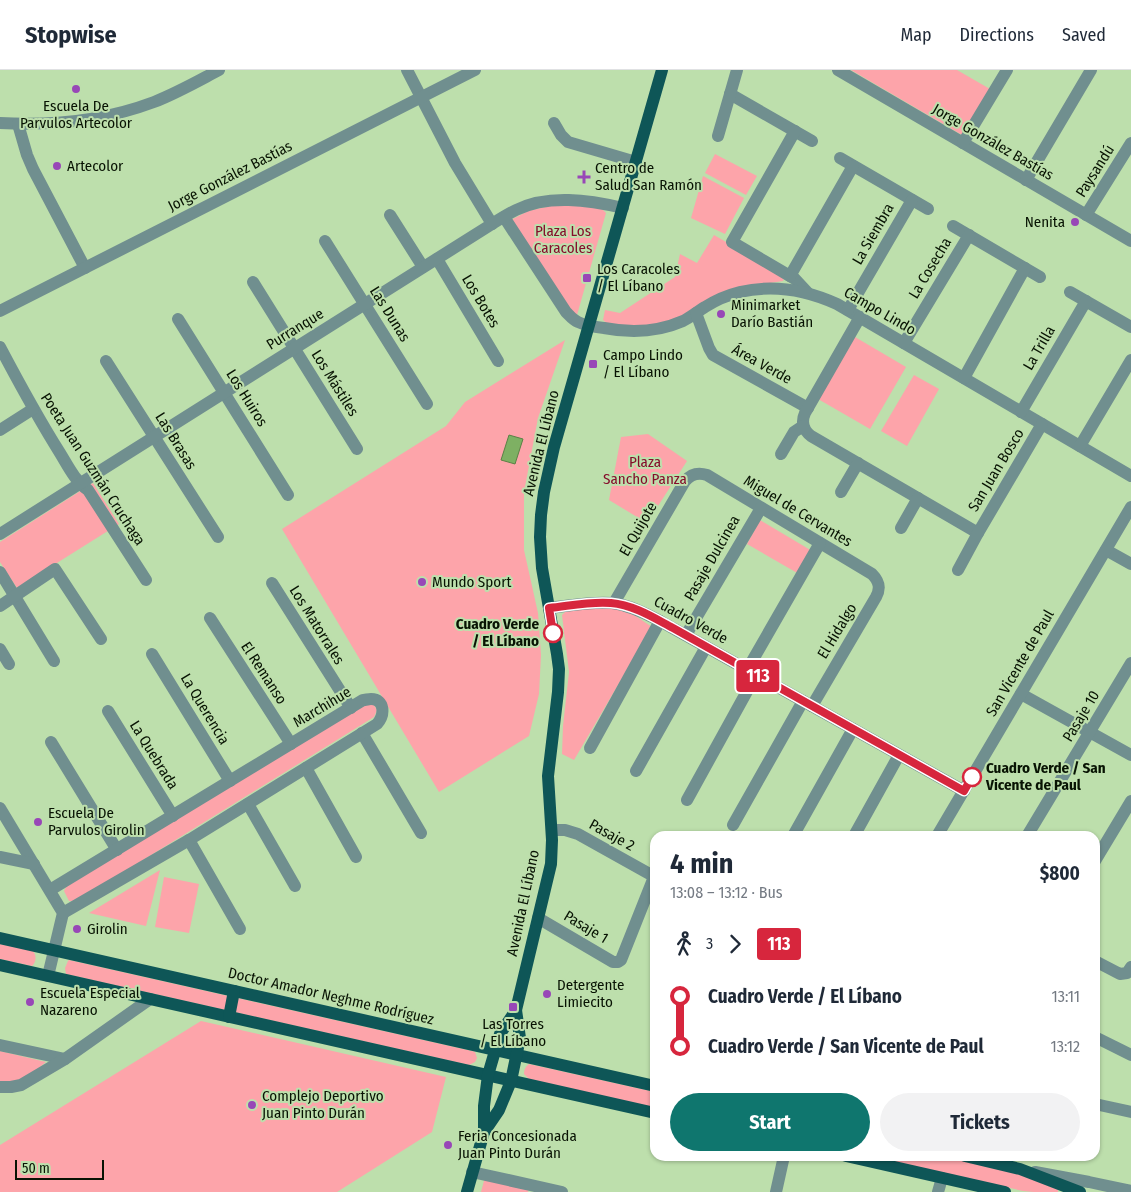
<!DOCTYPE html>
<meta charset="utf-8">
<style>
:root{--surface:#fff;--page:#f2f2f3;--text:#1f2937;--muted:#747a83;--line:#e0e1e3;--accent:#0f766e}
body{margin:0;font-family:"Fira Sans Condensed",sans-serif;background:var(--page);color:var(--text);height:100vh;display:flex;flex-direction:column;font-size:19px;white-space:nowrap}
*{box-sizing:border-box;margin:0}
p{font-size:16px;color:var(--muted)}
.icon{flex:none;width:28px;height:28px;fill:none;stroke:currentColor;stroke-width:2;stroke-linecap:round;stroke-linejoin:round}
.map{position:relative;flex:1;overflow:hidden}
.sheet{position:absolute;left:650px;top:761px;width:450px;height:330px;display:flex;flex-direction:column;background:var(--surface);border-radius:15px;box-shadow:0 1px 4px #0004}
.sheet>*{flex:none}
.badge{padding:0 10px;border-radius:4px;font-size:18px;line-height:32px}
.scale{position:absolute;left:15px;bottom:12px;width:89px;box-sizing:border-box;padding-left:5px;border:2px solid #081303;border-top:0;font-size:14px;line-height:18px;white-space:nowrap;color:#081303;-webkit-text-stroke:4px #bddfac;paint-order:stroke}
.map>.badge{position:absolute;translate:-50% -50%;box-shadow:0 0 0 2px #fff}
.legs{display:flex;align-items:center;gap:8px;height:55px;padding:0 20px;font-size:16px}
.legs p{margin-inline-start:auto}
.head{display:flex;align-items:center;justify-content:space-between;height:85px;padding:0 20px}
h1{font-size:28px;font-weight:700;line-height:38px}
.action{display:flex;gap:10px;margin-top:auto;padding:10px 20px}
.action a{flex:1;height:58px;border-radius:30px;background:var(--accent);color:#fff;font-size:20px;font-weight:700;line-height:58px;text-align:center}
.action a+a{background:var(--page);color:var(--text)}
ul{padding:0 20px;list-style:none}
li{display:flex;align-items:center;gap:18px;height:50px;font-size:19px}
li i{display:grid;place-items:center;width:8px;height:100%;margin:0 6px;background:currentColor}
li i::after{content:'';width:12px;height:12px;margin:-6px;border:4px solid;border-radius:50%;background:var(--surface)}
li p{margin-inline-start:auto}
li:first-child i{background:linear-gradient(#0000 50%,currentColor 0)}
li:last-child i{background:linear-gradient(currentColor 50%,#0000 0)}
header{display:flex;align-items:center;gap:30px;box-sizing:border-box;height:70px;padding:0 25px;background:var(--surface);border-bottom:1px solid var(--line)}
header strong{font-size:24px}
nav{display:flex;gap:28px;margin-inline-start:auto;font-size:18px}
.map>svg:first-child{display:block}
.green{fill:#fda4aa}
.water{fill:#7eb063;stroke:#5b8146}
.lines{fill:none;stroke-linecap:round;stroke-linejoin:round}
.minor{stroke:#708f8f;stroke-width:12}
.major{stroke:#0e5657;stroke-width:12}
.line-1-casing{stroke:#fff;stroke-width:11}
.line-1{stroke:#d7263d;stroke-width:8}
.poi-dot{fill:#9847b7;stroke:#bddfac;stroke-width:2}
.stop-1-dot{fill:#fff;stroke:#d7263d;stroke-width:2.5}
.labels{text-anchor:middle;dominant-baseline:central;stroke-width:4;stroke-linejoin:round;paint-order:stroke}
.poi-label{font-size:15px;fill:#081303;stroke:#bddfac;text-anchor:start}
.street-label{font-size:15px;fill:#081303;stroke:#bddfac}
.park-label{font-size:15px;fill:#850d2b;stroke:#bddfac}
.stop-label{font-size:15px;font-weight:bold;fill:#081303;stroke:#bddfac;text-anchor:end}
</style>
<header>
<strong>Stopwise</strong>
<nav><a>Map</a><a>Directions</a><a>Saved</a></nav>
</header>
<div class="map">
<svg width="1131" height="1122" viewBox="0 0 1131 1122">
<rect width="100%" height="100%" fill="#bddfac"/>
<!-- green -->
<g class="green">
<polygon points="851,0 957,0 990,19 962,65"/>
<polygon points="715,84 757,106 746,125 705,103"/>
<polygon points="703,106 744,128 725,164 691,148"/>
<polygon points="571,134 602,139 606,143 577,245 569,242 511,150 528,141 555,135"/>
<polygon points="714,165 785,206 783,211 736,218 684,246 656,255 610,256 603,250 605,240 620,243 675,207 680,184 697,193"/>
<polygon points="855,267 906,297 870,359 818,329"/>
<polygon points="565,270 538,348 524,422 524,480 538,543 541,585 539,624 529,666 439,722 282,459 446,356 465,332"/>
<polygon points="914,305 939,319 907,376 881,361"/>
<polygon points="648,364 687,391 647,453 609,430 621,367"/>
<polygon points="93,413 119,454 17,518 0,492 0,472"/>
<polygon points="760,450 812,481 799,504 747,474"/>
<polygon points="610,537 634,545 652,557 574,690 562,684 563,656 569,602 562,545 568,539"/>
<polygon points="372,632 377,640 374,647 77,831 69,831 64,821 68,814 365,633"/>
<polygon points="160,800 146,856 89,843"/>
<polygon points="164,807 199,814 189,863 155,857"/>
<path d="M0 874 33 881C37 886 36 892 32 896L0 889Z"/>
<polygon points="69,890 472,981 475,982 477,988 475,992 469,995 66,904 65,898 68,891"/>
<polygon points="201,951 446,1007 432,1062 337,1122 0,1122 0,1075"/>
<polygon points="0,981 46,992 20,1013 0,1012"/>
<path d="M529 994 655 1022V1038L529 1009 524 1004C524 1000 525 997 529 994Z"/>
<polygon points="870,1086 940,1086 1025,1105 1058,1118 1058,1122 1034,1122 1023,1121"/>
<polygon points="485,1107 529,1119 528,1122 481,1122"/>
</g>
<!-- water -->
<polygon class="water" points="509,365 523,369 515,394 501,390"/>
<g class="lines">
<!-- minor -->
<g class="minor">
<polyline points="407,0 455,93 492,154"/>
<polyline points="838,0 1131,171"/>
<polyline points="730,24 812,71"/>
<path d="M0 53C51 56 106 50 154 32 177 23 198 11 219 0"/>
<polyline points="554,53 561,65 568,72 636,92"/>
<polyline points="18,54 27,85 33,99 85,198"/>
<polyline points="795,61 732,172 795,209 808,223"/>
<polyline points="718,66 737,0"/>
<polyline points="963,73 1007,0"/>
<polyline points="840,88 928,139"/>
<polyline points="1026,110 1091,0"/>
<polyline points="390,145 423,197"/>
<polyline points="1086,145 1131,73"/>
<path d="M504 147 566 242C570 246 573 250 578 252 586 256 595 257 604 258 630 263 658 262 683 251 691 247 698 241 705 237 716 230 728 225 740 222 774 214 806 220 837 234L1131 406"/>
<polyline points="953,156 1040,207"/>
<polyline points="325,171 427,334"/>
<polyline points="437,189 498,291"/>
<polyline points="790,206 853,96"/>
<polyline points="253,212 357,379"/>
<polyline points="1070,222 1131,257"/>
<polyline points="848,240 912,130"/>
<polyline points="0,241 475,0"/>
<polyline points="696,243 709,278 713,285 808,338"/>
<path d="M860 247 805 343C801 352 803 360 811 366L978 463"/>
<polyline points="178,249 288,425"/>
<polyline points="904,273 969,165"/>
<path d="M0 277C19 313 38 348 60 383 68 396 75 411 88 420L146 510"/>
<polyline points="106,291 218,467"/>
<polyline points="964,308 1025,198"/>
<polyline points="1021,342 1086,231"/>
<polyline points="0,360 33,339"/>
<polyline points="1080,376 1131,290"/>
<polyline points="781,384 794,362 803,356"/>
<polyline points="841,422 858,393"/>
<polyline points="901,458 918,428"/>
<path d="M0 464 492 154C500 149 508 144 516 140 548 124 589 130 623 138"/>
<polyline points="1106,480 1131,494"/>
<polyline points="958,500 978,463 1042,354"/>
<polyline points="0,502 54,591"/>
<polyline points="272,513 351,638"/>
<path d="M614 533 685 411C691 404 698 402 707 405L872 504C879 511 881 518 876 527L812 636"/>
<polyline points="0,536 55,499 101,569"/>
<path d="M549 538C569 536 591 531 612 533 629 535 645 543 660 551L964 721"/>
<polyline points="210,548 291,674"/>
<polyline points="686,565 761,438"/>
<polyline points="0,579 9,594"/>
<polyline points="152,584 230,711"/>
<polyline points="747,600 820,473"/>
<polyline points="1021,624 1131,685"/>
<polyline points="108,641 173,746"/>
<polyline points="362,663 421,763"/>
<polyline points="51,672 117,780"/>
<polyline points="590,678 660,551"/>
<polyline points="306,698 356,787"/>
<polyline points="636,701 706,577"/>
<polyline points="687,730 756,605"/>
<polyline points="248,734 295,816"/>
<polyline points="0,738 63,843 48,906"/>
<polyline points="733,755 803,631"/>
<polyline points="552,760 565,760 578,764 655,807"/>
<polyline points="793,766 853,659"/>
<polyline points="854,766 899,685"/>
<polyline points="937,766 1131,437"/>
<polyline points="1027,766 1131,593"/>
<polyline points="189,770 240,859"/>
<polyline points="0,787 34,794"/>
<polyline points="1095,791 1131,731"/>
<path d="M50 820 363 630C366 630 368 629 371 629 385 629 385 645 377 654L189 770 63 843"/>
<polyline points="538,848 613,892 618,892 621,890 654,807"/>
<polyline points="1095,891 1120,904 1127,903 1131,897"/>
<polyline points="1095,967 1131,985"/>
<polyline points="0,975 65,989"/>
<polyline points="0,1017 11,1017 21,1015 65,989 150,929"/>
<polyline points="1095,1034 1131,1042"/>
<polyline points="472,1102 562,1122"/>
<polyline points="1035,1102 1089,1112 1131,1121"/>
<polyline points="776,1122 784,1086"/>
<polyline points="938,1122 942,1108"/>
</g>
<!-- major -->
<g class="major">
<polyline points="0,868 655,1016"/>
<polyline points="0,895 655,1043"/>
<polyline points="229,947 234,921"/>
<polyline points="484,1062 499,1040 511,1011 520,968 516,940"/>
<polyline points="846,1086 1005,1122"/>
<polyline points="965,1086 1020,1099 1080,1122"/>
<polyline points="467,1122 484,1062 484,1036 488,1005 500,964 516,940 551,794 552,770 548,706 558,622 559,599 557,584 542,498 540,467 541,445 544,422 554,377 662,0"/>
</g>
</g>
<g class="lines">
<defs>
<path id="line-1" d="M553 563 549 538C569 536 591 531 611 533 634 535 654 548 673 558L964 721 972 707"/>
</defs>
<!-- line-1 casing -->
<use href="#line-1" class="line-1-casing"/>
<!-- line-1 -->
<use href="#line-1" class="line-1"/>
</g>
<!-- markers -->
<g class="poi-dot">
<circle cx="76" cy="19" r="5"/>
<circle cx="57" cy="96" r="5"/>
<path d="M581.5 99.5h5v5h5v5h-5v5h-5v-5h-5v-5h5z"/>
<circle cx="1075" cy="152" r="5"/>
<rect x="582" y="203" width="10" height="10" rx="2.5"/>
<circle cx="721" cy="244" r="5"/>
<rect x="588" y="289" width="10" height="10" rx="2.5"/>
<circle cx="422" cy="512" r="5"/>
<circle cx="38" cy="752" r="5"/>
<circle cx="77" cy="859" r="5"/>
<circle cx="547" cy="924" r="5"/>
<circle cx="30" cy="932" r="5"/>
<rect x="508" y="932" width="10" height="10" rx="2.5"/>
<circle cx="252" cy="1035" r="5"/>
<circle cx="448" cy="1075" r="5"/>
</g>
<g class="stop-1-dot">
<circle cx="553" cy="563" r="9"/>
<circle cx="972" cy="707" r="9"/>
</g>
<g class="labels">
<!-- poi labels -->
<g class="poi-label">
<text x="76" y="36" text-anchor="middle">Escuela De<tspan x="76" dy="17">Parvulos Artecolor</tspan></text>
<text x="67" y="96">Artecolor</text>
<text x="595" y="98">Centro de<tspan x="595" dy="17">Salud San Ramón</tspan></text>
<text x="1065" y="152" text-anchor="end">Nenita</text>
<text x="597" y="199">Los Caracoles<tspan x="597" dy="17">/ El Líbano</tspan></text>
<text x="731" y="235">Minimarket<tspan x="731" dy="17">Darío Bastián</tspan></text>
<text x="603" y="285">Campo Lindo<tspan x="603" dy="17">/ El Líbano</tspan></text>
<text x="432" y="512">Mundo Sport</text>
<text x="48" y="743">Escuela De<tspan x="48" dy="17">Parvulos Girolin</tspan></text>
<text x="87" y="859">Girolin</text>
<text x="557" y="915">Detergente<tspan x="557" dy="17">Limiecito</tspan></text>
<text x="40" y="923">Escuela Especial<tspan x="40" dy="17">Nazareno</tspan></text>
<text x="513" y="954" text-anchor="middle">Las Torres<tspan x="513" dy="17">/ El Líbano</tspan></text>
<text x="262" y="1026">Complejo Deportivo<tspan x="262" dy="17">Juan Pinto Durán</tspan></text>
<text x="458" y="1066">Feria Concesionada<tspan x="458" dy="17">Juan Pinto Durán</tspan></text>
</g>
<!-- street labels -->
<g class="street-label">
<text transform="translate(993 72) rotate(30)">Jorge González Bastías</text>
<text transform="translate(1095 101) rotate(-58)">Paysandú</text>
<text transform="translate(230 106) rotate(-27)">Jorge González Bastías</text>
<text transform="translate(873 164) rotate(-60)">La Siembra</text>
<text transform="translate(930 198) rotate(-59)">La Cosecha</text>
<text transform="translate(481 231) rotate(59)">Los Botes</text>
<text transform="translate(880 241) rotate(30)">Campo Lindo</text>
<text transform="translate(390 244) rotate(58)">Las Dunas</text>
<text transform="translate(295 259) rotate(-32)">Purranque</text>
<text transform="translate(1039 278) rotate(-60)">La Trilla</text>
<text transform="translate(762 294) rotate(29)">Área Verde</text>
<text transform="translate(335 313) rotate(58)">Los Mástiles</text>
<text transform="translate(247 328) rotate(58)">Los Huiros</text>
<text transform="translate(176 371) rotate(58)">Las Brasas</text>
<text transform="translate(541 373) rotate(-76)">Avenida El Líbano</text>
<text transform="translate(93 399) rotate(57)">Poeta Juan Guzmán Cruchaga</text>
<text transform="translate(996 400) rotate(-59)">San Juan Bosco</text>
<text transform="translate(798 441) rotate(31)">Miguel de Cervantes</text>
<text transform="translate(638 459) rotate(-60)">El Quijote</text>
<text transform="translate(712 488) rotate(-60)">Pasaje Dulcinea</text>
<text transform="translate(691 550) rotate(29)">Cuadro Verde</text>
<text transform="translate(317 555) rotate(58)">Los Matorrales</text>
<text transform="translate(837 561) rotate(-59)">El Hidalgo</text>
<text transform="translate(1020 593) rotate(-60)">San Vicente de Paul</text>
<text transform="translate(264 603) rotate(57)">El Remanso</text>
<text transform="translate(322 637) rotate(-31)">Marchihue</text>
<text transform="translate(205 639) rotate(59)">La Querencia</text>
<text transform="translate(1081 646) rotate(-59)">Pasaje 10</text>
<text transform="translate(154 685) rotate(58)">La Quebrada</text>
<text transform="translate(612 765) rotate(29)">Pasaje 2</text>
<text transform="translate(523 833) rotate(-78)">Avenida El Líbano</text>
<text transform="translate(586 857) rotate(31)">Pasaje 1</text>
<text transform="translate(331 926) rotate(13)">Doctor Amador Neghme Rodríguez</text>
</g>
<!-- park labels -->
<g class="park-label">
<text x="563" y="161">Plaza Los<tspan x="563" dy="17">Caracoles</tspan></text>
<text x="645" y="392">Plaza<tspan x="645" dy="17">Sancho Panza</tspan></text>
</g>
<!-- stop labels -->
<g class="stop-label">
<text x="539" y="554">Cuadro Verde<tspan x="539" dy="17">/ El Líbano</tspan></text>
<text x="986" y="698" text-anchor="start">Cuadro Verde / San<tspan x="986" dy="17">Vicente de Paul</tspan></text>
</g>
</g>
</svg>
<div class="scale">50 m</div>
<b class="badge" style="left:758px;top:606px;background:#d7263d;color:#fff">113</b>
<section class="sheet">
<div class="head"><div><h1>4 min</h1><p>13:08 – 13:12 · Bus</p></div><b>$800</b></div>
<div class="legs"><svg class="icon" aria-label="walk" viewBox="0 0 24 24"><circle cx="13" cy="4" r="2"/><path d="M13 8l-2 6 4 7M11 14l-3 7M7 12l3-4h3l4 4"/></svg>3<svg class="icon" aria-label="forward" viewBox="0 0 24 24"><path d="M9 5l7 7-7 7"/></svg><b class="badge" style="background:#d7263d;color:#fff">113</b></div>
<ul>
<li><i style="color:#d7263d"></i><b>Cuadro Verde / El Líbano</b><p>13:11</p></li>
<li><i style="color:#d7263d"></i><b>Cuadro Verde / San Vicente de Paul</b><p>13:12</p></li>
</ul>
<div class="action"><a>Start</a><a>Tickets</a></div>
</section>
</div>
